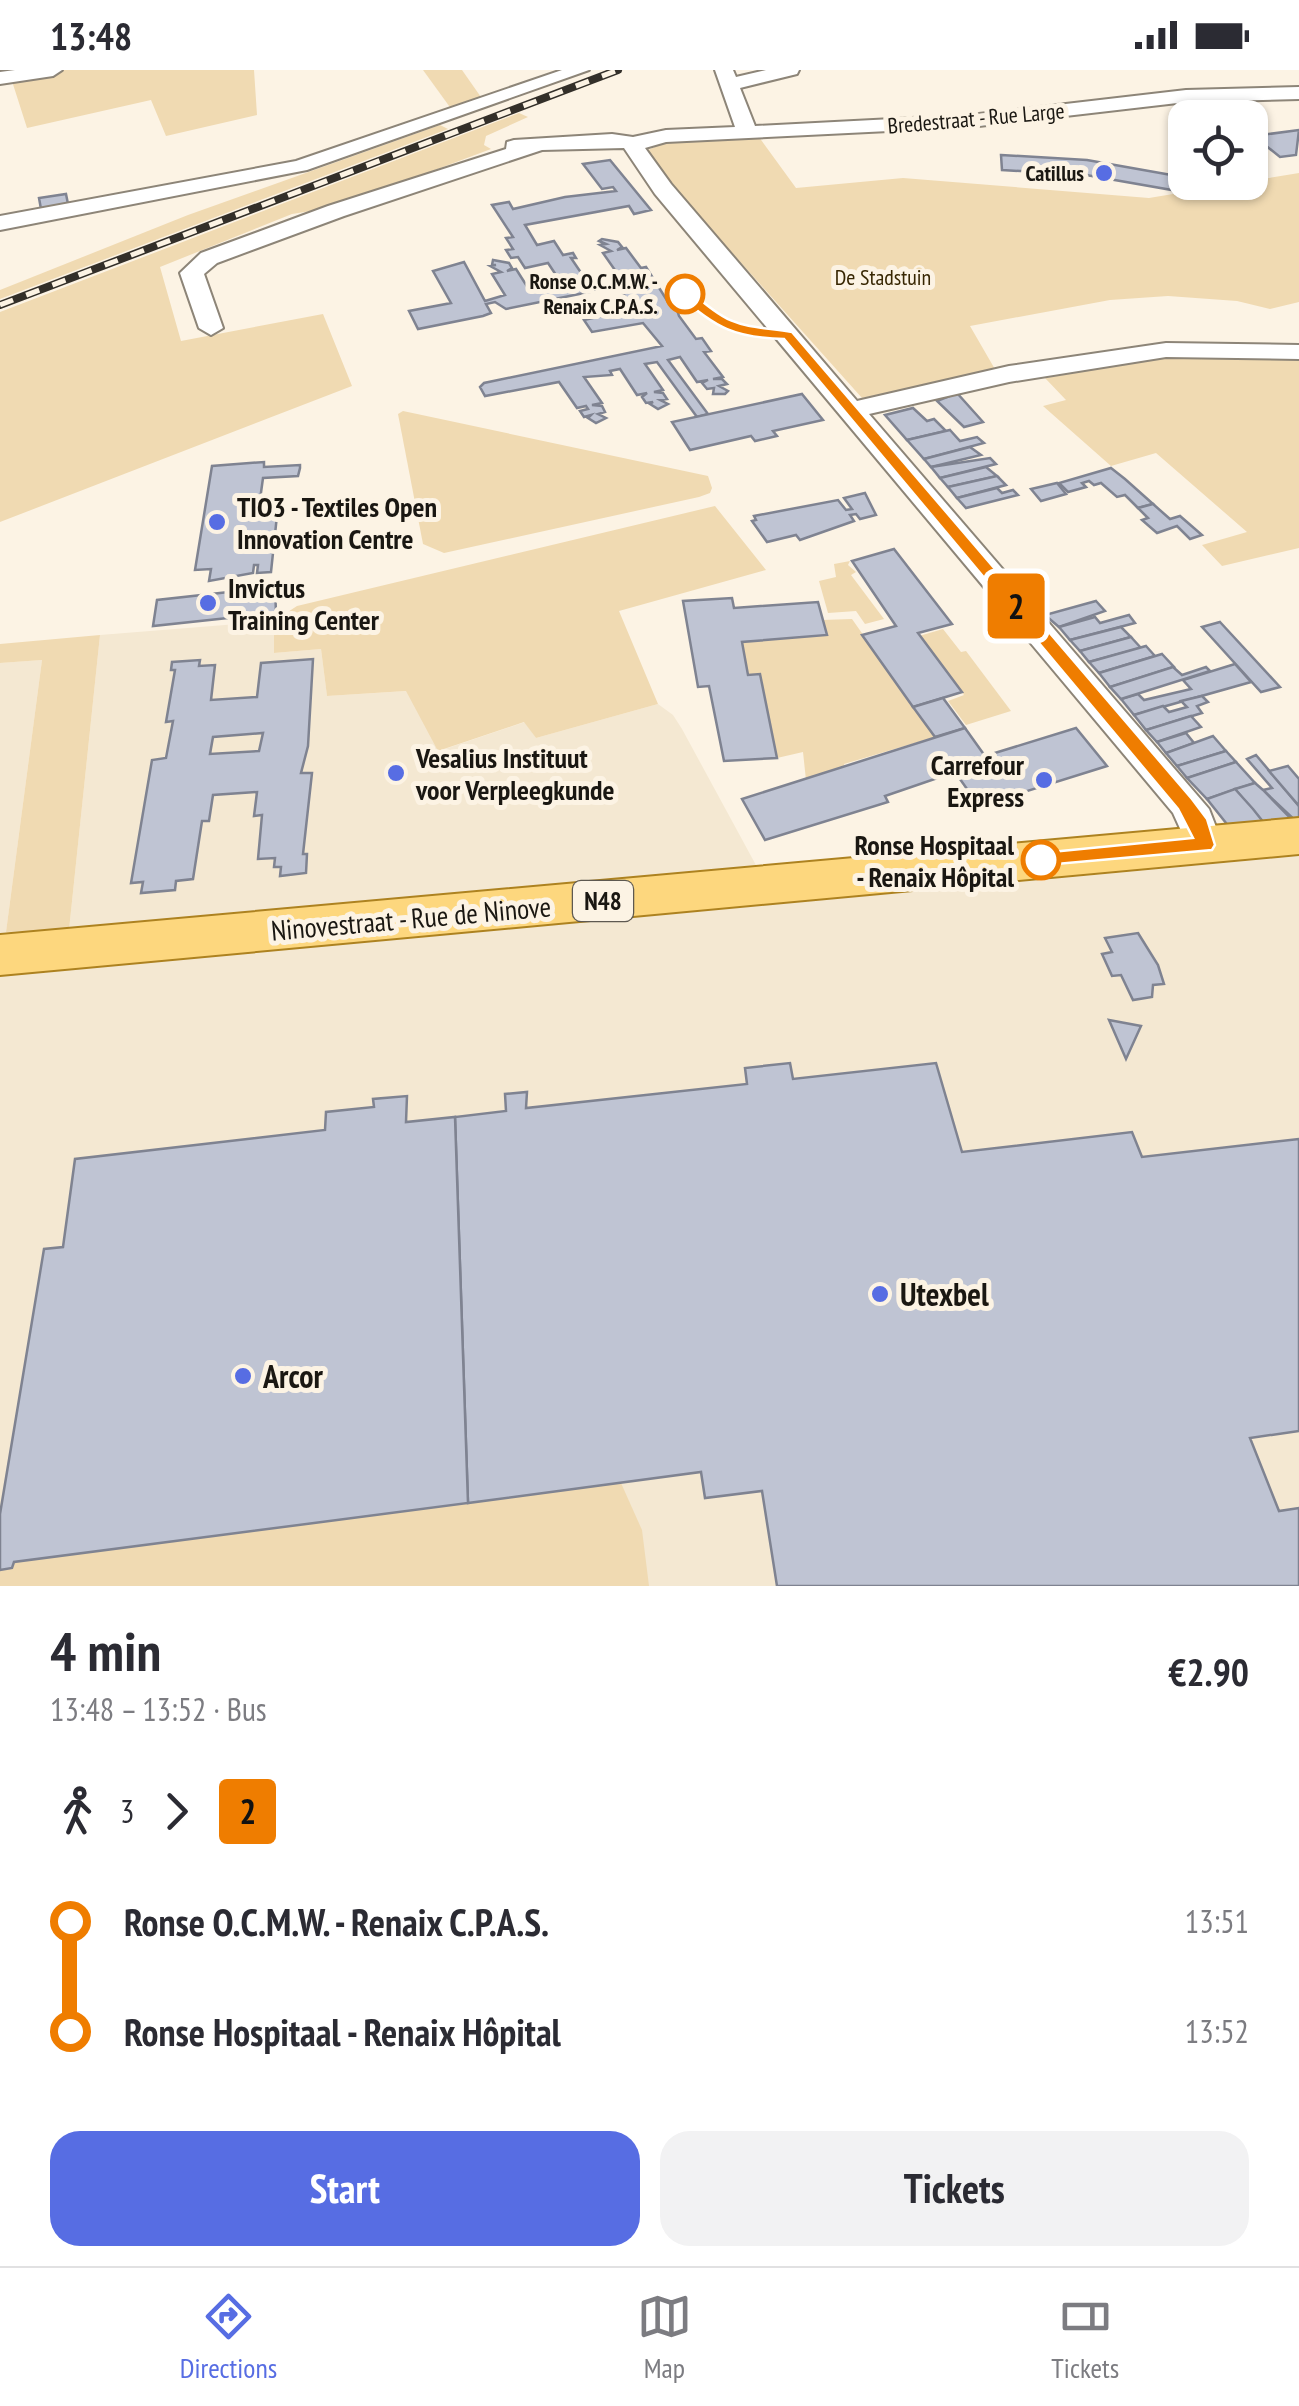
<!DOCTYPE html>
<meta charset="utf-8">
<style>
:root{--surface:#fff;--page:#f2f2f3;--text:#2b2b33;--muted:#7c7c81;--line:#e1e1e2;--accent:#576de3}
body{margin:0;font-family:"PT Sans Narrow",sans-serif;background:var(--page);color:var(--text);height:100vh;display:flex;flex-direction:column;font-size:38px;white-space:nowrap}
*{box-sizing:border-box;margin:0}
p{font-size:32px;color:var(--muted)}
.icon{flex:none;width:55px;height:55px;fill:none;stroke:currentColor;stroke-width:2;stroke-linecap:round;stroke-linejoin:round}
.map{position:relative;height:1516px;overflow:hidden}
.sheet{display:flex;flex-direction:column;background:var(--surface);flex:1}
.sheet>*{flex:none}
.badge{padding:0 20px;border-radius:8px;font-size:35px;line-height:65px}
.tools{position:absolute;left:1168px;top:30px;display:grid;gap:20px}
.tools a{display:grid;place-items:center;width:100px;height:100px;border-radius:20px;background:var(--surface);box-shadow:0 2px 8px #0004;font-size:50px}
.map>.badge{position:absolute;translate:-50% -50%;box-shadow:0 0 0 5px #fff}
.legs{display:flex;align-items:center;gap:15px;height:110px;padding:0 50px;font-size:32px}
.legs p{margin-inline-start:auto}
.head{display:flex;align-items:center;justify-content:space-between;height:170px;padding:0 50px}
h1{font-size:55px;font-weight:800;line-height:75px}
.cta{display:flex;gap:20px;margin-top:auto;padding:20px 50px}
.cta a{flex:1;height:115px;border-radius:30px;background:var(--accent);color:#fff;font-size:40px;font-weight:800;line-height:115px;text-align:center}
.cta a+a{background:var(--page);color:var(--text)}
ul{padding:0 50px;list-style:none}
li{display:flex;align-items:center;gap:35px;height:110px;font-size:38px}
li i{display:grid;place-items:center;width:15px;height:100%;margin:0 12px;background:currentColor}
li i::after{content:'';width:25px;height:25px;margin:-12px;border:8px solid;border-radius:50%;background:var(--surface)}
li p{margin-inline-start:auto}
li:first-child i{background:linear-gradient(#0000 50%,currentColor 0)}
li:last-child i{background:linear-gradient(currentColor 50%,#0000 0)}
.status{display:flex;justify-content:space-between;align-items:center;height:70px;padding:0 50px;background:var(--surface);direction:ltr}
.status svg{height:28px;fill:currentColor}
.tab-bar{display:flex;justify-content:space-around;align-items:center;height:140px;border-top:2px solid var(--line);background:var(--surface);font-size:28px;color:var(--muted)}
.tab-bar a{display:grid;justify-items:center;gap:5px}
.tab-bar .selected{color:var(--accent)}
.map>svg:first-child{display:block}
.built{fill:#f4e8d2}
.green{fill:#f0dab2}
.building{fill:#bfc4d3;stroke:#7f8391;stroke-width:2.5;fill-rule:evenodd}
.lines{fill:none;stroke-linecap:round;stroke-linejoin:round}
.minor-casing{stroke:#8d8578;stroke-width:4}
.major-casing{stroke:#ad8220;stroke-width:4}
.minor{fill:#fff;fill-rule:evenodd}
.major{fill:#fdd77e;fill-rule:evenodd}
.rail-casing{stroke:#332f29;stroke-width:8}
.rail{stroke:#fcf3e4;stroke-width:5;stroke-dasharray:14;stroke-linecap:butt}
.line-1{fill:#ef7d00;stroke:#fff;stroke-width:2.5}
.poi-dot{fill:#576de3;stroke:#fcf3e4;stroke-width:4}
.stop-1-dot{fill:#fff;stroke:#ef7d00;stroke-width:5}
.labels{text-anchor:middle;dominant-baseline:central;stroke-width:10;stroke-linejoin:round;paint-order:stroke}
.far-street-label{font-size:22px;fill:#1a1712;stroke:#fcf3e4}
.far-poi-label{font-size:22px;font-weight:bold;fill:#1a1712;stroke:#fcf3e4;text-anchor:end}
.far-park-label{font-size:22px;fill:#372602;stroke:#fcf3e4}
.far-stop-label{font-size:22px;font-weight:bold;fill:#1a1712;stroke:#fcf3e4;text-anchor:end}
.shield{fill:#fcf3e4;stroke:#5e5951;stroke-width:2.5}
.shield-label{font-size:25px;font-weight:bold;fill:#1a1712}
.poi-label{font-size:28px;font-weight:bold;fill:#1a1712;stroke:#fcf3e4;text-anchor:start}
.stop-label{font-size:28px;font-weight:bold;fill:#1a1712;stroke:#fcf3e4;text-anchor:end}
.street-label{font-size:28px;fill:#1a1712;stroke:#fcf3e4}
.near-poi-label{font-size:32px;font-weight:bold;fill:#1a1712;stroke:#fcf3e4;text-anchor:start}
</style>
<div class="status"><b>13:48</b><svg viewBox="0 0 49 12"><path d="M0 12V9h3v3zM5 12V6h3v6zM10 12V3h3v9zM15 12V0h3v12zM26 1h20v11H26zM47 4h2v5h-2z"/></svg></div>
<div class="map">
<svg width="1299" height="1516" viewBox="0 0 1299 1516">
<rect width="100%" height="100%" fill="#fcf3e4"/>
<!-- built -->
<g class="built">
<polygon points="274,551 274,583 321,579 327,626 407,621 439,681 525,652 536,668 658,634 673,645 682,659 757,797 69,860 100,565"/>
<polygon points="42,590 6,862 0,863 0,593"/>
<polygon points="1299,786 1299,1516 0,1516 0,906"/>
</g>
<!-- green -->
<g class="green">
<polygon points="62,0 254,0 257,45 166,66 151,30 27,58 11,8"/>
<polygon points="423,0 462,0 483,30 452,40"/>
<polygon points="519,43 528,47 486,66 484,75 491,79 336,137 292,144 160,197 181,271 323,244 352,316 0,452 0,242"/>
<polygon points="440,55 448,59 0,229 0,220 188,145"/>
<polygon points="759,67 796,118 903,108 1149,128 1299,103 1299,232 1270,239 1237,231 1168,226 1110,230 970,256 996,301 862,328 657,99 648,80 668,71"/>
<polygon points="1179,285 1299,288 1299,478 1222,496 1202,475 1247,462 1156,383 1111,396 1043,336 1066,330 1045,308"/>
<polygon points="403,341 708,406 712,418 710,423 699,427 444,483 423,474 398,344"/>
<polygon points="715,436 766,500 619,541 658,634 536,668 524,652 438,681 406,621 327,626 321,579 274,583 274,551 297,536"/>
<polygon points="850,491 848,495 856,502 851,505 884,549 865,554 856,541 828,543 819,511 836,507 834,494"/>
<polygon points="852,549 935,667 844,694 846,699 806,710 803,682 777,688 760,605 748,605 742,572 826,565 822,550"/>
<polygon points="943,559 961,582 966,581 1011,641 966,655 948,631 964,625 919,566"/>
<polygon points="100,565 69,860 6,862 42,590 0,593 0,574"/>
<polygon points="621,1413 642,1460 649,1516 0,1516 0,1500 14,1492"/>
</g>
<!-- building -->
<g class="building">
<polygon points="1299,60 1296,85 1280,87 1254,66"/>
<polygon points="1001,85 1087,90 1177,106 1172,120 1086,105 1002,100"/>
<polygon points="610,90 651,140 634,144 629,136 525,155 537,175 554,171 563,185 573,183 576,188 571,188 586,210 617,203 603,183 611,181 600,175 606,174 599,171 602,169 618,172 622,177 617,180 626,178 641,198 646,197 668,232 681,234 685,239 677,240 679,246 696,269 702,268 711,281 704,282 723,307 713,309 722,309 727,314 719,316 728,321 725,324 713,324 714,318 707,319 702,313 708,310 697,312 680,287 668,290 708,344 697,347 657,292 645,294 663,320 654,322 663,323 667,329 660,330 668,334 658,339 650,334 653,332 646,333 642,327 647,323 637,325 620,299 610,301 612,305 584,307 602,333 592,335 602,336 605,342 598,344 606,348 596,353 588,348 591,345 584,347 580,341 588,339 586,336 577,338 559,312 485,326 480,317 484,313 662,276 643,253 592,262 584,250 632,239 619,216 506,239 495,232 486,234 491,243 483,246 418,259 409,241 451,233 433,201 464,192 485,231 505,225 492,204 501,202 490,196 496,195 492,195 493,190 509,193 512,198 507,201 516,199 530,221 562,214 548,193 525,198 518,187 511,188 506,180 513,179 506,168 513,167 492,135 509,132 513,139 565,127 616,121 613,117 602,119 583,94"/>
<polygon points="66,124 68,134 41,139 39,128"/>
<polygon points="957,323 983,352 964,357 937,331"/>
<polygon points="802,324 823,350 773,361 777,366 755,371 751,366 690,380 672,352"/>
<polygon points="913,338 927,351 934,349 946,361 907,370 885,345"/>
<polygon points="950,360 960,371 977,367 984,373 924,389 907,370"/>
<polygon points="970,377 981,385 931,397 924,389"/>
<polygon points="990,388 996,394 940,408 931,397"/>
<polygon points="264,392 264,397 300,395 300,398 298,406 263,408 259,437 278,436 271,502 257,503 258,495 254,495 253,503 209,511 211,499 195,500 212,396"/>
<polygon points="986,397 997,406 948,417 940,408"/>
<polygon points="1111,398 1125,409 1153,434 1138,438 1125,425 1117,427 1101,413 1094,415 1089,411 1082,413 1086,417 1068,422 1059,413"/>
<polygon points="997,406 1006,415 957,428 948,417"/>
<polygon points="1057,413 1066,424 1041,431 1031,419"/>
<polygon points="997,418 1002,423 1013,420 1018,425 966,438 957,428"/>
<polygon points="865,423 876,445 860,449 856,444 850,445 854,451 800,470 796,465 767,472 752,451 756,450 754,446 838,430 846,440 852,439 844,428"/>
<polygon points="1153,434 1170,449 1180,446 1202,465 1190,469 1177,456 1157,463 1142,450 1148,448 1138,438"/>
<polygon points="894,479 952,554 918,563 962,622 913,637 862,565 896,556 852,491"/>
<polygon points="275,517 276,543 153,556 157,530"/>
<polygon points="732,528 734,538 818,532 827,565 742,572 748,605 760,604 777,688 724,691 709,616 698,617 683,531"/>
<polygon points="1096,531 1105,541 1059,557 1045,545"/>
<polygon points="1129,545 1135,553 1070,570 1059,557 1095,547 1100,553"/>
<polygon points="1220,552 1280,617 1261,622 1202,557"/>
<polygon points="1121,557 1131,567 1080,581 1070,570"/>
<polygon points="1131,567 1141,578 1089,592 1080,581"/>
<polygon points="1146,576 1155,586 1099,603 1089,592"/>
<polygon points="1162,584 1174,597 1110,617 1099,603"/>
<path d="M313 589 308 676 301 703H312L303 784H307L306 803 280 806 281 797H274L275 788 258 789 262 745 254 746 257 722 213 725 209 751H202L193 809 176 811 175 820 141 823 143 812 131 813 152 690 166 688 173 651 166 652 175 600H171L172 592 200 590 199 596 215 595 211 630 257 627 261 593ZM263 663 259 681 210 684 213 667Z"/>
<polygon points="1235,594 1251,612 1134,645 1121,629 1138,624 1144,630 1191,619 1183,610"/>
<polygon points="1173,597 1182,605 1206,597 1210,601 1121,629 1110,617"/>
<polygon points="1202,626 1208,632 1197,636 1202,643 1146,660 1134,645 1163,636 1169,642 1187,637 1181,631"/>
<polygon points="943,628 965,658 935,667 913,637"/>
<polygon points="1191,646 1201,657 1157,672 1146,660"/>
<polygon points="965,658 985,686 1076,658 1107,696 979,736 955,702 885,726 888,732 765,770 742,729"/>
<polygon points="1186,663 1194,673 1166,683 1157,672"/>
<polygon points="1213,666 1226,681 1177,696 1166,683"/>
<polygon points="1226,681 1236,692 1187,708 1177,696"/>
<polygon points="1256,685 1299,736 1299,754 1263,720 1272,718 1247,689"/>
<polygon points="1236,692 1255,713 1207,729 1187,708"/>
<polygon points="1288,696 1299,709 1299,736 1269,701"/>
<polygon points="1255,713 1263,720 1296,754 1268,758 1235,719"/>
<polygon points="1235,719 1253,739 1268,758 1230,758 1207,729"/>
<polygon points="1138,863 1158,895 1164,914 1153,915 1152,927 1133,930 1121,905 1112,906 1102,884 1112,882 1105,868"/>
<polygon points="1109,950 1141,956 1126,989"/>
<polygon points="790,993 793,1009 936,993 962,1082 1132,1062 1142,1087 1299,1069 1299,1361 1250,1368 1279,1441 1299,1438 1299,1516 777,1516 762,1421 705,1428 701,1402 468,1433 455,1047 506,1041 505,1024 527,1022 526,1038 747,1014 745,998"/>
<polygon points="407,1026 406,1052 455,1047 468,1433 14,1492 12,1498 0,1500 0,1444 44,1179 63,1177 75,1089 325,1060 326,1042 374,1037 373,1029"/>
</g>
<g class="lines">
<defs>
<g id="minor">
<polygon points="15,0 62,0 53,6 0,14 0,2"/>
<polygon points="562,0 589,0 307,100 0,160 0,146 296,91"/>
<polygon points="715,0 733,0 736,7 766,0 799,0 797,4 740,18 755,56 970,45 1186,20 1299,17 1299,29 1186,32 970,57 666,72 645,78 671,114 857,331 1009,296 1166,273 1299,275 1299,289 1166,287 1009,312 869,344 1209,739 1223,775 1218,785 1205,789 1192,785 1173,743 655,124 624,78 542,80 344,146 217,193 204,204 223,258 211,265 199,258 180,203 201,183 328,136 506,79 507,72 514,70 612,64 633,67 666,60 735,57"/>
</g>
<polygon id="major" points="1299,748 1299,784 0,905 0,865"/>
</defs>
<!-- minor casing -->
<use href="#minor" class="minor-casing"/>
<!-- major casing -->
<use href="#major" class="major-casing"/>
<!-- minor -->
<use href="#minor" class="minor"/>
<!-- major -->
<use href="#major" class="major"/>
<defs>
<polyline id="rail" points="0,235 618,0"/>
</defs>
<!-- rail casing -->
<use href="#rail" class="rail-casing"/>
<!-- rail -->
<use href="#rail" class="rail"/>
</g>
<!-- line-1 -->
<path class="line-1" d="M680 221H690C733 259 738 254 792 262L1192 729 1207 749 1215 775 1212 780 1034 796 1031 790 1041 783 1193 768 1178 739 784 269C736 268 715 258 680 226Z"/>
<!-- markers -->
<g class="poi-dot">
<circle cx="1104" cy="103" r="10"/>
<circle cx="217" cy="452" r="10"/>
<circle cx="208" cy="533" r="10"/>
<circle cx="396" cy="703" r="10"/>
<circle cx="1044" cy="710" r="10"/>
<circle cx="880" cy="1224" r="10"/>
<circle cx="243" cy="1306" r="10"/>
</g>
<g class="stop-1-dot">
<circle cx="685" cy="224" r="18"/>
<circle cx="1041" cy="790" r="18"/>
</g>
<g class="labels">
<!-- far-street labels -->
<g class="far-street-label">
<text transform="translate(976 48) rotate(-5)">Bredestraat - Rue Large</text>
</g>
<!-- far-poi labels -->
<g class="far-poi-label">
<text x="1084" y="103">Catillus</text>
</g>
<!-- far-park labels -->
<g class="far-park-label">
<text x="883" y="207">De Stadstuin</text>
</g>
<!-- far-stop labels -->
<g class="far-stop-label">
<text x="658" y="211">Ronse O.C.M.W. -<tspan x="658" dy="25">Renaix C.P.A.S.</tspan></text>
</g>
<!-- shield labels -->
<rect class="shield" x="573" y="811" width="60" height="40" rx="8"/>
<g class="shield-label">
<text x="603" y="831">N48</text>
</g>
<!-- poi labels -->
<g class="poi-label">
<text x="237" y="436">TIO3 - Textiles Open<tspan x="237" dy="32">Innovation Centre</tspan></text>
<text x="228" y="517">Invictus<tspan x="228" dy="32">Training Center</tspan></text>
<text x="416" y="687">Vesalius Instituut<tspan x="416" dy="32">voor Verpleegkunde</tspan></text>
<text x="1024" y="694" text-anchor="end">Carrefour<tspan x="1024" dy="32">Express</tspan></text>
</g>
<!-- stop labels -->
<g class="stop-label">
<text x="1014" y="774">Ronse Hospitaal<tspan x="1014" dy="32">- Renaix Hôpital</tspan></text>
</g>
<!-- street labels -->
<g class="street-label">
<text transform="translate(411 848) rotate(-5)">Ninovestraat - Rue de Ninove</text>
</g>
<!-- near-poi labels -->
<g class="near-poi-label">
<text x="900" y="1224">Utexbel</text>
<text x="263" y="1306">Arcor</text>
</g>
</g>
</svg>
<div class="tools">
<a><svg class="icon" aria-label="locate" viewBox="0 0 24 24"><circle cx="12" cy="12" r="6"/><path d="M12 2v4M12 18v4M2 12h4M18 12h4"/></svg></a>
</div>
<b class="badge" style="left:1016px;top:536px;background:#ef7d00;color:#111">2</b>
</div>
<section class="sheet">
<div class="head"><div><h1>4 min</h1><p>13:48 – 13:52 · Bus</p></div><b>€2.90</b></div>
<div class="legs"><svg class="icon" aria-label="walk" viewBox="0 0 24 24"><circle cx="13" cy="4" r="2"/><path d="M13 8l-2 6 4 7M11 14l-3 7M7 12l3-4h3l4 4"/></svg>3<svg class="icon" aria-label="forward" viewBox="0 0 24 24"><path d="M9 5l7 7-7 7"/></svg><b class="badge" style="background:#ef7d00;color:#111">2</b></div>
<ul>
<li><i style="color:#ef7d00"></i><b>Ronse O.C.M.W. - Renaix C.P.A.S.</b><p>13:51</p></li>
<li><i style="color:#ef7d00"></i><b>Ronse Hospitaal - Renaix Hôpital</b><p>13:52</p></li>
</ul>
<div class="cta"><a>Start</a><a>Tickets</a></div>
</section>
<nav class="tab-bar">
<a class="selected"><svg class="icon" aria-label="directions" viewBox="0 0 24 24"><path d="M12 3l9 9-9 9-9-9zM9 14v-3h6M13 9l2 2-2 2"/></svg>Directions</a>
<a><svg class="icon" aria-label="map" viewBox="0 0 24 24"><path d="M3 6l6-2 6 2 6-2v14l-6 2-6-2-6 2zM9 4v14M15 6v14"/></svg>Map</a>
<a><svg class="icon" aria-label="tickets" viewBox="0 0 24 24"><path d="M3 7h18v10H3zM15 7v10"/></svg>Tickets</a>
</nav>
